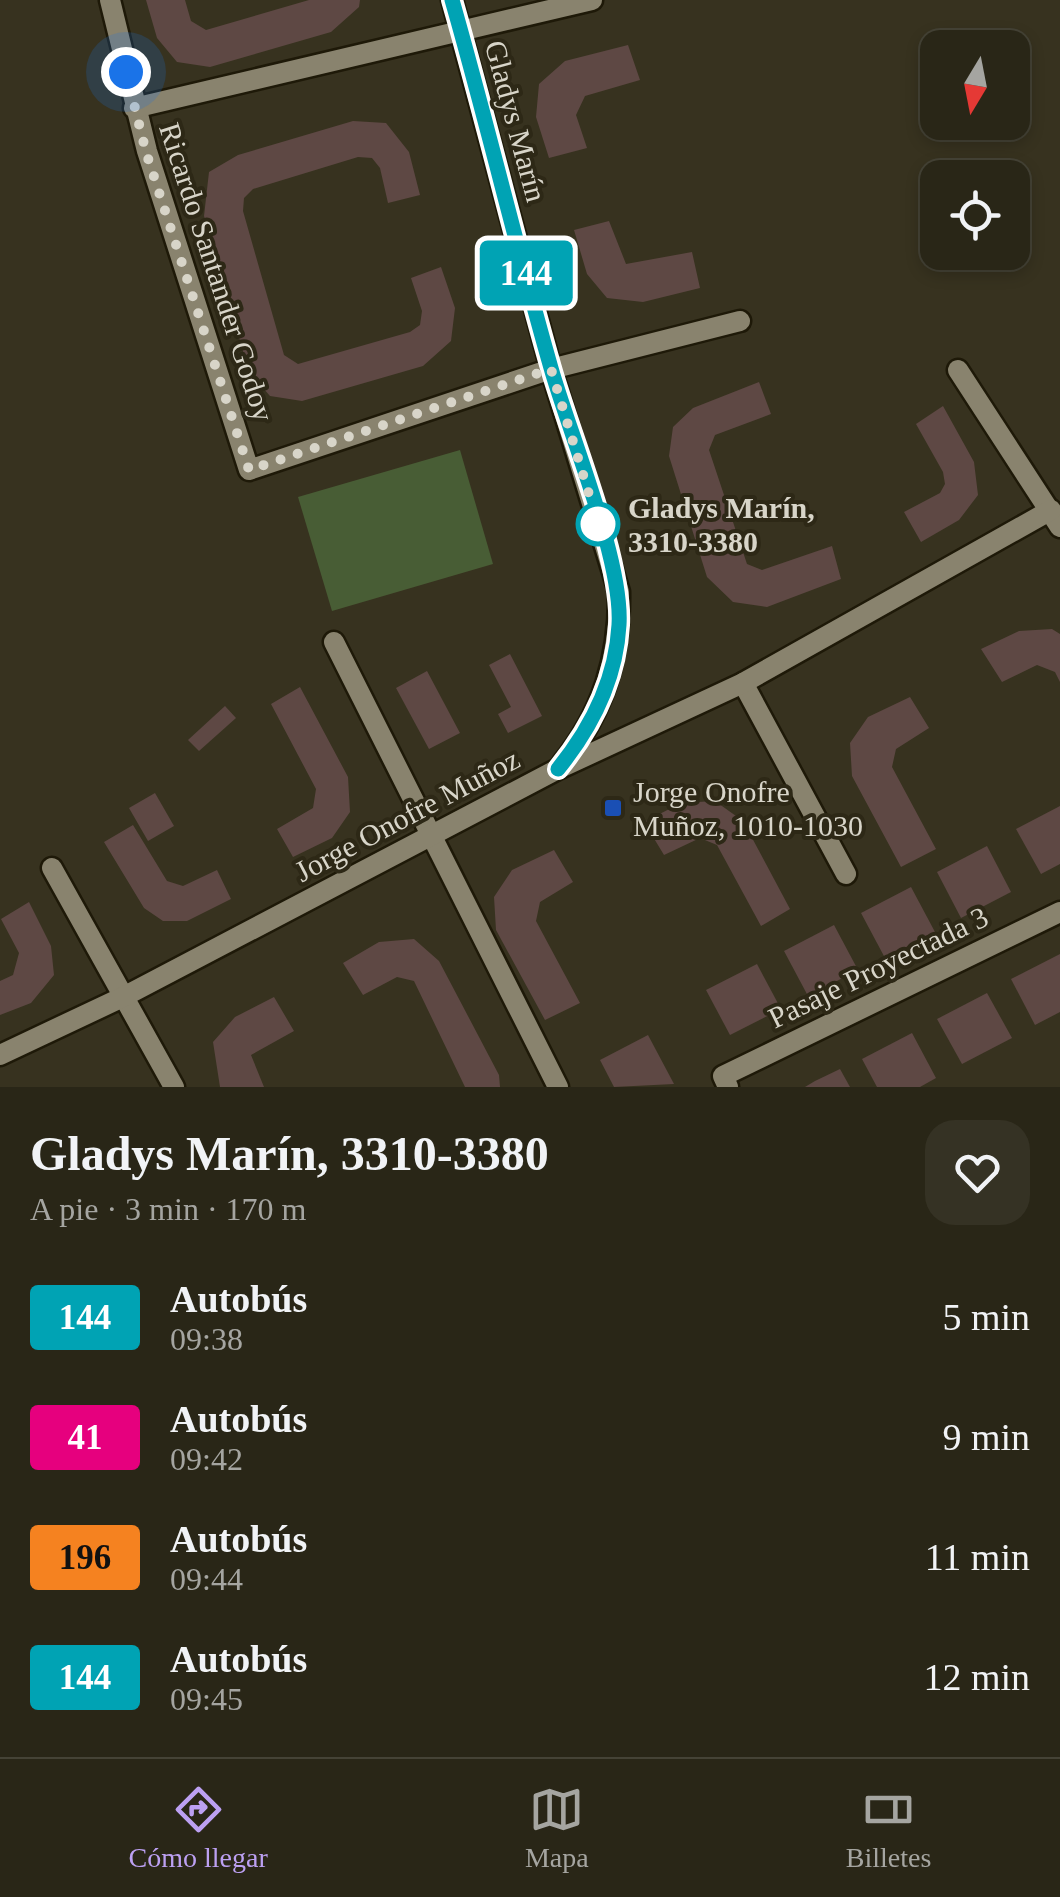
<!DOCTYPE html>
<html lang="es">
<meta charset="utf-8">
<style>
:root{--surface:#292617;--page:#353224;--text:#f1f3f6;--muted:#a5a5a1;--line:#454336;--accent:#bca0f2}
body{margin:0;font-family:"Times New Roman",serif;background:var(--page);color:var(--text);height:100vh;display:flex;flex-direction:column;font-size:38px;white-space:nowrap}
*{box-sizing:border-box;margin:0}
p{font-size:32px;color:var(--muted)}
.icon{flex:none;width:55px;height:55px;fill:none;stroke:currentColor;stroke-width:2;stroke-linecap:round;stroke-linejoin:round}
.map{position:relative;height:1087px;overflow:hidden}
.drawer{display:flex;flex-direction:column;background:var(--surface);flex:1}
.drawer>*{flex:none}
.badge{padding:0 20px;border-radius:8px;font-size:35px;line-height:65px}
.needle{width:65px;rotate:190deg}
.controls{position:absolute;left:920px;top:30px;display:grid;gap:20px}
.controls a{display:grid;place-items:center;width:110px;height:110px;border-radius:20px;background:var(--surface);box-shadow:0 5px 15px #0003,0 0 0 2px var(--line);font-size:50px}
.you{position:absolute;width:50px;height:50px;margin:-25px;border:8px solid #fff;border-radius:50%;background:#1a73e8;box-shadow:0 0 0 15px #1a73e833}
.map>.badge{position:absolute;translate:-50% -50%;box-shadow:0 0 0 5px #fff}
.round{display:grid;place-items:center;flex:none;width:105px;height:105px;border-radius:30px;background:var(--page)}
.overview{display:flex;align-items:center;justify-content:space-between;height:170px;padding:0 30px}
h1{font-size:48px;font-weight:700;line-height:75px}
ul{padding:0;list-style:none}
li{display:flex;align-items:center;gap:30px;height:120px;padding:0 30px}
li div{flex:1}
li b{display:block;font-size:38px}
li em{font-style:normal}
li .badge{min-width:110px;font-weight:700;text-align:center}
.tab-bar{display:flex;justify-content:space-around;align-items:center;height:140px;border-top:2px solid var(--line);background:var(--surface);font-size:28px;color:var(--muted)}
.tab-bar a{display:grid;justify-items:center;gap:5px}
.tab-bar .current{color:var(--accent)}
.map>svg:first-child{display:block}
.green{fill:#485d35}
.building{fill:#5e4844}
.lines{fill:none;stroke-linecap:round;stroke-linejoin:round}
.minor-casing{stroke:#1e1908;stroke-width:25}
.minor{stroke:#89836e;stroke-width:20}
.line-casing{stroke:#fff;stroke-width:22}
.line{stroke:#00a3b4;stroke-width:15}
.walk{stroke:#d8d5c9;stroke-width:10;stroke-dasharray:0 18}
.stop-dot{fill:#fff;stroke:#00a3b4;stroke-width:5}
.transit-dot{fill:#1a4fb4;stroke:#2d2816;stroke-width:4}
.labels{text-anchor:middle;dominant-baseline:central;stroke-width:8;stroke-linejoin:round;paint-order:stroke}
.street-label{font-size:30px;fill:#d8d5c9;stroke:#2d2816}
.stop-label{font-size:30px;font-weight:bold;fill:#d8d5c9;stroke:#2d2816;text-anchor:start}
.poi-label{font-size:30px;fill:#d8d5c9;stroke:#2d2816;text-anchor:start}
</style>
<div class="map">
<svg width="1060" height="1087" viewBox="0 0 1060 1087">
<rect width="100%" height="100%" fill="#37321f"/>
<!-- green -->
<polygon class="green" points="460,450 493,564 332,611 298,497"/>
<!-- building -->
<g class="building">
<polygon points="146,0 185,0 191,21 206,30 309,0 360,0 359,7 331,32 210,67 177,62 157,38"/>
<polygon points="628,45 640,80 585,96 576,115 587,148 549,158 536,117 539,84 565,61"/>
<polygon points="353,121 386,123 409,152 420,195 388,203 380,168 372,158 358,157 253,189 244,198 243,211 284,355 298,364 410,332 420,325 422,311 411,278 441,267 455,308 451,341 423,366 302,401 270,396 249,372 204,216 209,172 238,155"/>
<polygon points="609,221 626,264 692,252 700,288 643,302 607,298 587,274 574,230"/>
<polygon points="759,382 771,414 715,435 709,450 747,564 762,570 832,546 841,579 767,607 733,602 707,577 669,456 673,427 693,408"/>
<polygon points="943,406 974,462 978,495 959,520 921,542 904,512 940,493 945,484 943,472 916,424"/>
<polygon points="1052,629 1060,634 1060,682 1055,672 1037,665 1002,682 981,649 1019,631"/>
<polygon points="510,654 542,716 508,733 498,714 511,707 489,665"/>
<polygon points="427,671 460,733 429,749 396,688"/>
<polygon points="300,687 348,777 350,812 332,838 293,857 277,829 313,808 316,789 271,704"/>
<polygon points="910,697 929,728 896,749 892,767 936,849 901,867 852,776 850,743 868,717"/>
<polygon points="225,706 236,718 199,751 188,740"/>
<polygon points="155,793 174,826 148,841 129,808"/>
<polygon points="715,801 743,821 790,909 761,926 717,845 700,838 664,855 644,822 681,803"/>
<polygon points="1060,806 1060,864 1041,874 1016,829"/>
<polygon points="133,825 167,881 183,886 217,870 231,899 187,921 163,921 144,908 104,842"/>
<polygon points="987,846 1011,892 961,918 937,872"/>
<polygon points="554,850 573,882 540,902 536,921 580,1003 545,1020 496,930 494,897 512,870"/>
<polygon points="911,887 935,932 885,958 861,913"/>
<polygon points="29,902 51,946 54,975 31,1003 0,1015 0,981 13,975 19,953 1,919"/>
<polygon points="834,925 858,970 808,996 784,951"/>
<polygon points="414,939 439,961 499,1075 500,1087 465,1087 414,981 397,977 363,995 343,963 379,942"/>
<polygon points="1060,954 1060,1012 1035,1025 1011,979"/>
<polygon points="757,964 781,1009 730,1035 706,990"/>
<polygon points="987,993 1012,1038 962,1064 937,1019"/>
<polygon points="274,997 294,1031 251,1055 264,1087 220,1087 213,1042 235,1017"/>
<polygon points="912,1033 936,1078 920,1087 877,1087 862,1059"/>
<polygon points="648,1035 674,1084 614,1087 600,1060"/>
<polygon points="840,1069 850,1087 805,1087 815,1081"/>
</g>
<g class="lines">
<defs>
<g id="minor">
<polyline points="110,0 147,151 249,470 551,369 740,321"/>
<path d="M452 0 551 369 619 592C620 657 603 713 562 764"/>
<polyline points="134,108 592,0"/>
<polyline points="958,370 1060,527"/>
<polyline points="334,642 558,1087"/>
<polyline points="743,683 846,874"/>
<polyline points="52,868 174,1087"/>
<polyline points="0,1055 125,996 558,769 743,683 1051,510"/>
<polyline points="728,1087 723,1076 1060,912"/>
</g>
</defs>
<!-- minor casing -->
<use href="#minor" class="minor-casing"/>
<!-- minor -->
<use href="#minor" class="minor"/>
</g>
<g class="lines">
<defs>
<path id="line" d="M452 0C487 122 516 246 551 368 570 435 623 561 619 625 616 679 592 727 558 769"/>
</defs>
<!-- line casing -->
<use href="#line" class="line-casing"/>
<!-- line -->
<use href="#line" class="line"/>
<!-- walk -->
<polyline class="walk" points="126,72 146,152 249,470 551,369 598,524"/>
</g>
<!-- markers -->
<circle class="stop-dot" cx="598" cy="524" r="20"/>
<rect class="transit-dot" x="603" y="798" width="20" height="20" rx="5"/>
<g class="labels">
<!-- street labels -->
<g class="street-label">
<text transform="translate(516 121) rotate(75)">Gladys Marín</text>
<text transform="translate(217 272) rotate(72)">Ricardo Santander Godoy</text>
<text transform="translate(407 815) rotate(-28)">Jorge Onofre Muñoz</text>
<text transform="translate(878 967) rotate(-26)">Pasaje Proyectada 3</text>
</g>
<!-- stop labels -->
<g class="stop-label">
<text x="628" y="507">Gladys Marín,<tspan x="628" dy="34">3310-3380</tspan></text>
</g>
<!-- poi labels -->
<g class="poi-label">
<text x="633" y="791">Jorge Onofre<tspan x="633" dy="34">Muñoz, 1010-1030</tspan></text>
</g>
</g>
</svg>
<div class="controls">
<a><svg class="needle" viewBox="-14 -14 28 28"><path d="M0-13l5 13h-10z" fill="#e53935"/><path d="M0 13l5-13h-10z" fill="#a5a5a1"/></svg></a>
<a><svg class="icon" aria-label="locate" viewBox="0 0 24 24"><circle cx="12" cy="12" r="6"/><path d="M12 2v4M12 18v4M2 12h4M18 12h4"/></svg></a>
</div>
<div class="you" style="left:126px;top:72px"></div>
<b class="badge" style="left:526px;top:273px;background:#00a3b4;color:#fff">144</b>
</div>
<section class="drawer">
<div class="overview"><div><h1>Gladys Marín, 3310-3380</h1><p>A pie · 3 min · 170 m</p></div><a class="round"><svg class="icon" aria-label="heart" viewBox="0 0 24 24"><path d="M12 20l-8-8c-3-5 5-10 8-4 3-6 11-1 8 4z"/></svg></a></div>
<ul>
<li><span class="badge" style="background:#00a3b4;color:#fff">144</span><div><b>Autobús</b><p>09:38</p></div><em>5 min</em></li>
<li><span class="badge" style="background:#e6007e;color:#fff">41</span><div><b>Autobús</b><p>09:42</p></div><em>9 min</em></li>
<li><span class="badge" style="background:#f58220;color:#111">196</span><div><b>Autobús</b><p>09:44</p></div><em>11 min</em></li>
<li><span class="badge" style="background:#00a3b4;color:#fff">144</span><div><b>Autobús</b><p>09:45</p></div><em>12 min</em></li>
</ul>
</section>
<nav class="tab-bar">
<a class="current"><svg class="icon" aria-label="directions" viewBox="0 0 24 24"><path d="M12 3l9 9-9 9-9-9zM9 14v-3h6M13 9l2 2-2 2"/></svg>Cómo llegar</a>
<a><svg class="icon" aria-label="map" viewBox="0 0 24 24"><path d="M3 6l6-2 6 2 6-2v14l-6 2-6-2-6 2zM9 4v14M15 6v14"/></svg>Mapa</a>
<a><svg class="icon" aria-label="tickets" viewBox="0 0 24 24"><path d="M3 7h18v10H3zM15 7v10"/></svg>Billetes</a>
</nav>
